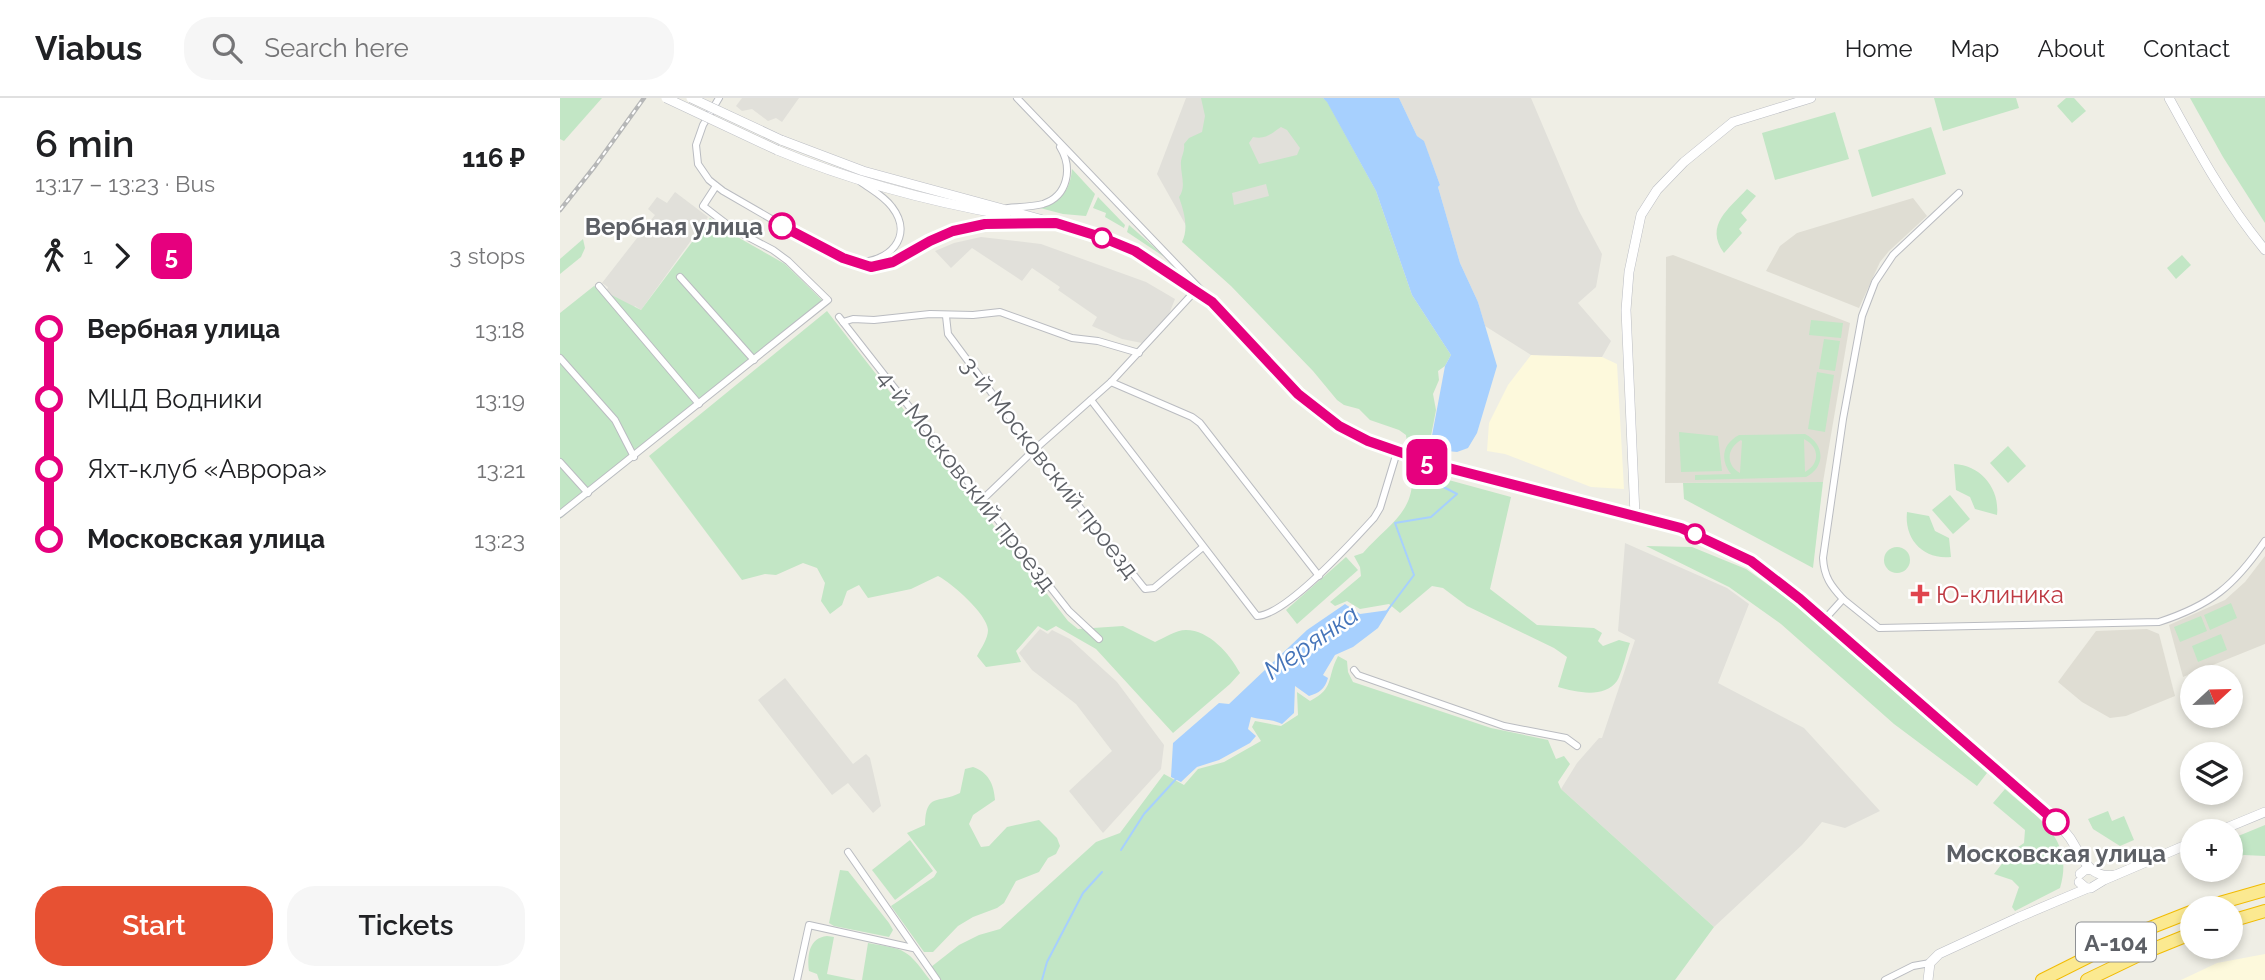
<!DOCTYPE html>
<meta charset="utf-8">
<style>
:root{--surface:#fff;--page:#f6f6f6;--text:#202124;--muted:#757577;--line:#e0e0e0;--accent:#e75133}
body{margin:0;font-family:Raleway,sans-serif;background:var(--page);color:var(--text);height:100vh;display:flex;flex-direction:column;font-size:26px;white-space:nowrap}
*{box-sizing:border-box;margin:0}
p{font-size:23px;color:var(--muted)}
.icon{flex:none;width:38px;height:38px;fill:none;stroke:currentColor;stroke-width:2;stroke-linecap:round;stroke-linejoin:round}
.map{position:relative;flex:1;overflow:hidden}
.drawer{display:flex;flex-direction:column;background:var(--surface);width:560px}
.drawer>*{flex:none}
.badge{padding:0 14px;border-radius:10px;font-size:24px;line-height:46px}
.needle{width:46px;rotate:68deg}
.controls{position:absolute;left:1620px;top:567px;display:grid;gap:14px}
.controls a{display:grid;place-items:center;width:63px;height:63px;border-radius:50%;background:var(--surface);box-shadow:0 4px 10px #0003;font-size:35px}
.map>.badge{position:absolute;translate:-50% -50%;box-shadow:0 0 0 4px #fff}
.legs{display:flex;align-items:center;gap:10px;height:77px;padding:0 35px;font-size:23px}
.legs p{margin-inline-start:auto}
.overview{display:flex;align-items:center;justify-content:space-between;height:119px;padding:0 35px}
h1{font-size:38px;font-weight:600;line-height:52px}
.button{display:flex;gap:14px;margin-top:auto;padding:14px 35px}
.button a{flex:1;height:80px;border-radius:28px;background:var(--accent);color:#fff;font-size:28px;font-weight:600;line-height:80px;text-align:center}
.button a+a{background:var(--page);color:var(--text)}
ul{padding:0 35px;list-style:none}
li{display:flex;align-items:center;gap:24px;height:70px;font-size:26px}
li i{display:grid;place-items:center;width:10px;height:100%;margin:0 9px;background:currentColor}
li i::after{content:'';width:18px;height:18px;margin:-9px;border:5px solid;border-radius:50%;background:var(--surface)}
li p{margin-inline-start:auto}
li:first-child i{background:linear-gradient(#0000 50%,currentColor 0)}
li:last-child i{background:linear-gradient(currentColor 50%,#0000 0)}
header{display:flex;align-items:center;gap:42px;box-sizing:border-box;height:98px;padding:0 35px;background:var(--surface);border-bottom:2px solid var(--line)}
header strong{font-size:33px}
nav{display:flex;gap:38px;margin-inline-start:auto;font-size:24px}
.search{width:490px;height:63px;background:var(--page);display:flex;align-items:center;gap:18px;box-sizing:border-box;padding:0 24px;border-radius:28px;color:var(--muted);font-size:26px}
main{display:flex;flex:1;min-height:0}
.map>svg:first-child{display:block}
.commercial{fill:#fdf9dc}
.industrial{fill:#e1e0da}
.education{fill:#dfddd3}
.green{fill:#c2e6c5;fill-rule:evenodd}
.water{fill:#a7d0fe}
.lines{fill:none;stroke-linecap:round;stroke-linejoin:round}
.stream{stroke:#a7d0fe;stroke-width:2}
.street-casing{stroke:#babcc1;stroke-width:8}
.secondary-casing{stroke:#bbbdc3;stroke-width:10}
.highway-casing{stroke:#f1bb03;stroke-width:14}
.street{stroke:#fff;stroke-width:6}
.secondary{stroke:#fff;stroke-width:9}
.highway{stroke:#fbe990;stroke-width:12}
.rail-casing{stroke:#b6b7b7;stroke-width:4.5}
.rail{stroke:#fff;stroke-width:2;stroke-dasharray:5;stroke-linecap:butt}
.secondary-bridge-casing{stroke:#bbbdc3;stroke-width:10;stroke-linecap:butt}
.secondary-bridge{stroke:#fff;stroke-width:9}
.line-1-casing{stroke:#fff;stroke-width:16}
.line-1{stroke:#e6007e;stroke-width:10}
.stop-1-dot{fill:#fff;stroke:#e6007e;stroke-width:3.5}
.health-dot{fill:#e0444e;stroke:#fff;stroke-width:2.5}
.labels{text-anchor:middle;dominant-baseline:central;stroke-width:5;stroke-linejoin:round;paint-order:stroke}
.shield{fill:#fff;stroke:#8e9094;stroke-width:2}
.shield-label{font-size:23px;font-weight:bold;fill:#5d6066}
.stop-label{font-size:24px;font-weight:bold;fill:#5d6066;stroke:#fff;text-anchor:end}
.street-label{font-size:24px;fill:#5d6066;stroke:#fff}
.health-label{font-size:24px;fill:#be3a42;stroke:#fff;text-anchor:start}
.water-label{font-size:26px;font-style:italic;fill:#4574b9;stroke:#fff}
</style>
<header>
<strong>Viabus</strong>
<div class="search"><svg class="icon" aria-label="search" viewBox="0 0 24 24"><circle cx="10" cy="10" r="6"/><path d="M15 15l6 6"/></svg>Search here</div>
<nav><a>Home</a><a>Map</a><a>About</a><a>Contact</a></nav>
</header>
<main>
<section class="drawer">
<div class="overview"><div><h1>6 min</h1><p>13:17 – 13:23 · Bus</p></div><b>116 ₽</b></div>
<div class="legs"><svg class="icon" aria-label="walk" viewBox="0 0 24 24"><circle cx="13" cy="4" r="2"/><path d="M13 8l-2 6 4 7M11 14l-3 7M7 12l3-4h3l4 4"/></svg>1<svg class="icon" aria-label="forward" viewBox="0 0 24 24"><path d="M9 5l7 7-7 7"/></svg><b class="badge" style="background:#e6007e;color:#fff">5</b><p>3 stops</p></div>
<ul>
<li><i style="color:#e6007e"></i><b>Вербная улица</b><p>13:18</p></li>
<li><i style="color:#e6007e"></i><span>МЦД Водники</span><p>13:19</p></li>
<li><i style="color:#e6007e"></i><span>Яхт-клуб «Аврора»</span><p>13:21</p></li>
<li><i style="color:#e6007e"></i><b>Московская улица</b><p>13:23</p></li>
</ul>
<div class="button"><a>Start</a><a>Tickets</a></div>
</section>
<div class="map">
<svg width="1705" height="882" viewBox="0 0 1705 882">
<rect width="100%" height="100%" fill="#efeee5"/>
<!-- commercial -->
<g class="commercial">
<polygon points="971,257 1042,259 1057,266 1064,391 1031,389 945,356 927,353 929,325 948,287"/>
<polygon points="1705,856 1705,882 1621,882 1657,865"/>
</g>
<!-- industrial -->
<g class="industrial">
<polygon points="182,0 239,0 222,24 216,20 208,23 192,11 182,13 176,8"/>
<polygon points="626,0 763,0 816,93 628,131 597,76"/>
<polygon points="839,0 971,0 1019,113 1042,156 1036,189 1018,205 1051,243 1042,259 971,257 925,228 918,204 900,165 878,89 880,87 864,44 857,38"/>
<polygon points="115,94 148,119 81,212 75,208 71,213 46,194 48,189 42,185 95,117 88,111 97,99 107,105"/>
<polygon points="421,139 481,146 586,184 615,201 609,216 582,245 562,241 532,228 537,219 498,192 500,189 472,170 462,183 412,150 391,170 375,153 394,145"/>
<polygon points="1065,445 1167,490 1189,506 1158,585 1244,630 1320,713 1285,730 1262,724 1242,747 1154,829 1001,691 1017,665 1039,640 1042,640 1075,542 1058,533"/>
<polygon points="480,531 488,536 492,532 510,541 557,584 604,647 601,671 543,735 509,693 552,653 516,606 472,572 459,555"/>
<polygon points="225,580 293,666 306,656 310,660 321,708 313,715 288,685 272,697 198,602"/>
</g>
<!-- education -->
<g class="education">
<polygon points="1353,100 1367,118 1329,153 1320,164 1299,210 1206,173 1220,148 1237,135"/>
<polygon points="1113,157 1290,225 1263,384 1105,385 1106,159"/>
<polygon points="1705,458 1705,546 1623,579 1609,527 1665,502 1685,484"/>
<polygon points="1587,531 1599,536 1615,598 1566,618 1550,620 1522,604 1498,584 1536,533"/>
</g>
<!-- green -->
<g class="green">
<polygon points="0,0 42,0 4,43 0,41"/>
<path d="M641 0H763L767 3 816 93 852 197 891 257 885 268 878 273 879 282 873 296 876 312 870 343 872 350 866 355 847 345 846 337 839 332 810 322 799 311 784 307 777 302 753 273 671 188 622 144C629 130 624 114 619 99 627 88 620 76 621 63 622 57 625 53 624 46L629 40 642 34 645 18ZM721 29 727 32 740 50 737 57 699 66 689 45 693 39C705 42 711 36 721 29ZM706 86 709 98 674 107 672 95Z"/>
<polygon points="1374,0 1456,0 1459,10 1383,33"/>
<polygon points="1506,0 1514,0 1526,13 1512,25 1497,8"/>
<polygon points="1630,0 1705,0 1705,125 1663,59"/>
<polygon points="1275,14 1289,61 1215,82 1202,35"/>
<polygon points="1371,29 1386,76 1312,99 1298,52"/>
<path d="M512 71 535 96 526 118 503 116 480 110C501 103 510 93 512 71Z"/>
<path d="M1187 91 1196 98 1181 115 1187 122 1179 131 1182 135 1164 155C1144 127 1169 111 1187 91Z"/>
<polygon points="538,99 565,127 564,130 545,119 546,115 533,110"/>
<polygon points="150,120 181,141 225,166 266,206 0,421 0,215 34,188 81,212"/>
<polygon points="569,127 603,157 603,158 567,134"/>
<polygon points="23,141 25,150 21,159 0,176 0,161"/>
<polygon points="1622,157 1631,167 1616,181 1607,170"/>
<path d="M267 213 508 523 518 531 563 528 595 544C604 540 616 532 626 532 649 532 670 556 680 575L670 586 613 635 536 551 496 528 487 533 478 528 456 553 461 564 426 569 417 558C421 550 428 541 428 532 427 516 392 485 378 478L351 491 308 500 299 487 287 493 282 507 270 516 261 503 265 485 257 470 243 465 216 477 205 476 182 482 89 358Z"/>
<polygon points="1251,222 1283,225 1281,240 1249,237"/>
<polygon points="1264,241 1280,243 1275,273 1259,271"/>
<polygon points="1257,274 1274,277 1265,334 1248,331"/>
<polygon points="1119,334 1158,338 1162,373 1121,374"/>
<path d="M1245 336C1265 346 1266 369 1246 379L1135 382V377L1171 376C1160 362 1162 346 1179 337ZM1244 341C1260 349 1260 366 1245 374ZM1181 342 1182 343 1180 375C1166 367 1166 351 1181 342Z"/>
<polygon points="1448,348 1466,368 1448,385 1430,365"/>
<path d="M1394 366C1421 367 1440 391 1437 417L1415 411 1410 399 1396 392Z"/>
<path d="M852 372 951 399 930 491 977 527 1034 530 1042 535 1038 543 1043 548 1059 542 1070 545C1067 553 1061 578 1057 583 1044 601 1016 594 998 589L1007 559 994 550 907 508 883 490 872 488 840 515 829 506 800 511 787 503 775 508 770 504 801 478 800 469 794 458 803 455C828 426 856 415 852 372Z"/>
<polygon points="1263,384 1253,470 1124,401 1123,385"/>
<polygon points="1390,397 1410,421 1393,436 1372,412"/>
<path d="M1347 414 1369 418 1375 433 1389 440 1391 459C1363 462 1344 441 1347 414Z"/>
<polygon points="1086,448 1132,449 1186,471 1235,506 1427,675 1417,688 1334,626 1221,526 1169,489"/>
<circle cx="1337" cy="462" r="13"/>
<polygon points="786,459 798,472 737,526 726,512"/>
<polygon points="1671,505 1677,520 1650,532 1644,517"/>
<polygon points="1641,518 1647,533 1620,544 1614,529"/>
<polygon points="1661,536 1667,552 1638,564 1632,548"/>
<path d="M778 558 787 563 788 574 793 584 931 630 988 642 996 661 1004 658 1010 666 998 684 1001 691 1154 829 1115 882H381L371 869 399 847 419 837 440 831 536 744 560 735 604 676 624 687 638 671 664 664 701 643 692 629 695 623 721 628 738 617 737 594 750 603C775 590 766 581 778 558Z"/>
<path d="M413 669C428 674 434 686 435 702L413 717 409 726 421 749 429 748 447 729 479 722 497 740 500 748 496 756 488 760 479 774 456 783 444 805 437 810 413 819 398 828 373 854H364L331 808 374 779 377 774 347 735 365 727C366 694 378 706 400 695L405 671Z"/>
<path d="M1445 691C1477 720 1515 740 1500 790L1455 813 1452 809 1459 789 1452 782 1434 776 1451 754 1464 745 1465 732 1433 705Z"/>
<polygon points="1548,713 1552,723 1564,718 1574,742 1560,748 1533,731 1528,721"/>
<polygon points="1705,727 1705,758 1684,757 1671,761 1671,741"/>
<polygon points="350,742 373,773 335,802 312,772"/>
<polygon points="280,772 288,773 329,825 333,832 329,839 274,828 269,825"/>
<path d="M267 838 274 839 267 876 296 882H259L257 876 249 873C247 857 249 840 267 838Z"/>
<path d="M308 845C347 852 346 850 370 882H302Z"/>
</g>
<!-- water -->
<g class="water">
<polygon points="763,0 839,0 857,38 864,43 880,87 878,89 900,165 918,204 937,268 917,335 908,350 897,354 878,352 871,343 885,268 891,257 852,197 816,93 767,4"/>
<path d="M785 506 800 516 829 512 818 530 793 549 775 557 763 577 768 580C765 591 759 595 749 598L735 588 734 615 722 626C713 621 701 622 691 619L688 631 696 638 690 645 659 662 637 669 621 684 611 679 613 645 659 605 669 606 747 532Z"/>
</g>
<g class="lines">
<!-- stream -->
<g class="stream">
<polyline points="827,513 854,477 835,425 871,419 897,396 870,382"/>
<polyline points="561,752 584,716 616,681"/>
<polyline points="482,882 487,864 523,795 542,774"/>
</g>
<defs>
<g id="street">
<path d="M159 0 143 27 136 47 138 66 149 82 163 93 220 126 302 168C334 173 370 139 403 130 427 123 455 124 480 124"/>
<polyline points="457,0 642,193"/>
<path d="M448 110C459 109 472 109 483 106 508 98 513 70 500 49"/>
<path d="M297 164C328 165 355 139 332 109 324 98 312 92 301 84"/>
<polyline points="120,179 194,262"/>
<polyline points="39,188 139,306"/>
<polyline points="386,218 388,236 474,352 585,491 594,490 643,449"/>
<polyline points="279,219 509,513 539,541"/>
<polyline points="283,224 293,221 314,222 370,216 413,217 440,214 512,240 538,243 579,255"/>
<polyline points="0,260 55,322 74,359"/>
<polyline points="551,284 632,319 640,325 759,478"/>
<path d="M531 302 697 518C726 517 793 443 814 420L820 410 837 354"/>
<polyline points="0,364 28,395"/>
<polyline points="422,402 474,352 551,284 636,192"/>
<polyline points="0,416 268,202 228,163 213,152 173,131 143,108 156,88"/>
<path d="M1283 501 1319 530 1599 524C1651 507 1674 488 1705 443"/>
<path d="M1264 522 1283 501C1271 488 1264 479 1263 460L1283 321 1302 218 1315 184 1333 157 1399 95"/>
<polyline points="794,572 798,577 944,628 1006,640 1017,648"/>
<polyline points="288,754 377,882"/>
<polyline points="237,882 249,827 353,850"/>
<polyline points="1325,882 1353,868 1370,865"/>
</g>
<g id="secondary">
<path d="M1609 0C1638 53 1666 105 1705 152"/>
<path d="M221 42 303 73 520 132 575 153 652 204 738 296 779 328 808 343 876 367 1121 430 1191 463 1240 501 1491 718C1498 725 1504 732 1510 740 1521 757 1529 782 1555 777"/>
<path d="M217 52C291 83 367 103 446 117"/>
<polyline points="1075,417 1066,212 1069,174 1081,117 1097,92 1124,64 1173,24 1251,0"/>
<polyline points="1659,733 1705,714"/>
<polyline points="1520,776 1526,771 1532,772"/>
<polyline points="1519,784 1526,790 1531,790 1544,782 1633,744"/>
<polyline points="1368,882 1370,865 1379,856 1457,820 1528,790"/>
</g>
<g id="highway">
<polyline points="1642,810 1705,792"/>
<polyline points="1671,823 1705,813"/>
<polyline points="1482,882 1572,837 1633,813"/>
<polyline points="1527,882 1581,856 1633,835"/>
</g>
</defs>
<!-- street casing -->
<use href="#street" class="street-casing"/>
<!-- secondary casing -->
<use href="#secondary" class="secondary-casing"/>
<!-- highway casing -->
<use href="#highway" class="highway-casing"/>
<!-- street -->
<use href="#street" class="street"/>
<!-- secondary -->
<use href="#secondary" class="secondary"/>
<!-- highway -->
<use href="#highway" class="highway"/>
<defs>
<polyline id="rail" points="0,112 35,68 84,0"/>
</defs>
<!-- rail casing -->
<use href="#rail" class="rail-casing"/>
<!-- rail -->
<use href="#rail" class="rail"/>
<defs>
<g id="secondary-bridge">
<polyline points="106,0 217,52"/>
<polyline points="131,0 221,42"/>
</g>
</defs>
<!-- secondary-bridge casing -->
<use href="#secondary-bridge" class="secondary-bridge-casing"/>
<!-- secondary-bridge -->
<use href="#secondary-bridge" class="secondary-bridge"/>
</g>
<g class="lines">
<defs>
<polyline id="line-1" points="222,128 283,160 311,169 333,164 370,143 393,133 425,126 496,125 541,139 575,153 652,204 738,296 779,328 808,343 877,367 1121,430 1191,463 1240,501 1496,724"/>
</defs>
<!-- line-1 casing -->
<use href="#line-1" class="line-1-casing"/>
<!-- line-1 -->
<use href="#line-1" class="line-1"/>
</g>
<!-- markers -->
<g class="stop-1-dot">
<circle cx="222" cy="128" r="12"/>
<circle cx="542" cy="140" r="9"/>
<circle cx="1135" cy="436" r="9"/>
<circle cx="1496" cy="724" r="12"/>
</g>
<path class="health-dot" d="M1356.5 485.5h7v7h7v7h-7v7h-7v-7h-7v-7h7z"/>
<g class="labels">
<!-- shield labels -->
<rect class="shield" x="1516" y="824.5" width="80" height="39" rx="5"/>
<g class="shield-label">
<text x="1556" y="844">А-104</text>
</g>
<!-- stop labels -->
<g class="stop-label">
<text x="203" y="128">Вербная улица</text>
<text x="1496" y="755" text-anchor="middle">Московская улица</text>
</g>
<!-- street labels -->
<g class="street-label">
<text transform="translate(490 369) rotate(52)">3-й Московский проезд</text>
<text transform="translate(407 382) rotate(52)">4-й Московский проезд</text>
</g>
<!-- health labels -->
<g class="health-label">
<text x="1376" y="496">Ю-клиника</text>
</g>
<!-- water labels -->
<g class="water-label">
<text transform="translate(751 544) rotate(-35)">Мерянка</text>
</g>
</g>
</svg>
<div class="controls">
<a><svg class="needle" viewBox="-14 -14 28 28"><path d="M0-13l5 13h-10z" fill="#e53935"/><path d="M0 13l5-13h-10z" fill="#757577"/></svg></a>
<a><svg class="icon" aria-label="layers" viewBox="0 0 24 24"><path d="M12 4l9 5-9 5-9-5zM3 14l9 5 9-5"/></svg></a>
<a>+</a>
<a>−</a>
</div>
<b class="badge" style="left:867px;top:364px;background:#e6007e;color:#fff">5</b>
</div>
</main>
